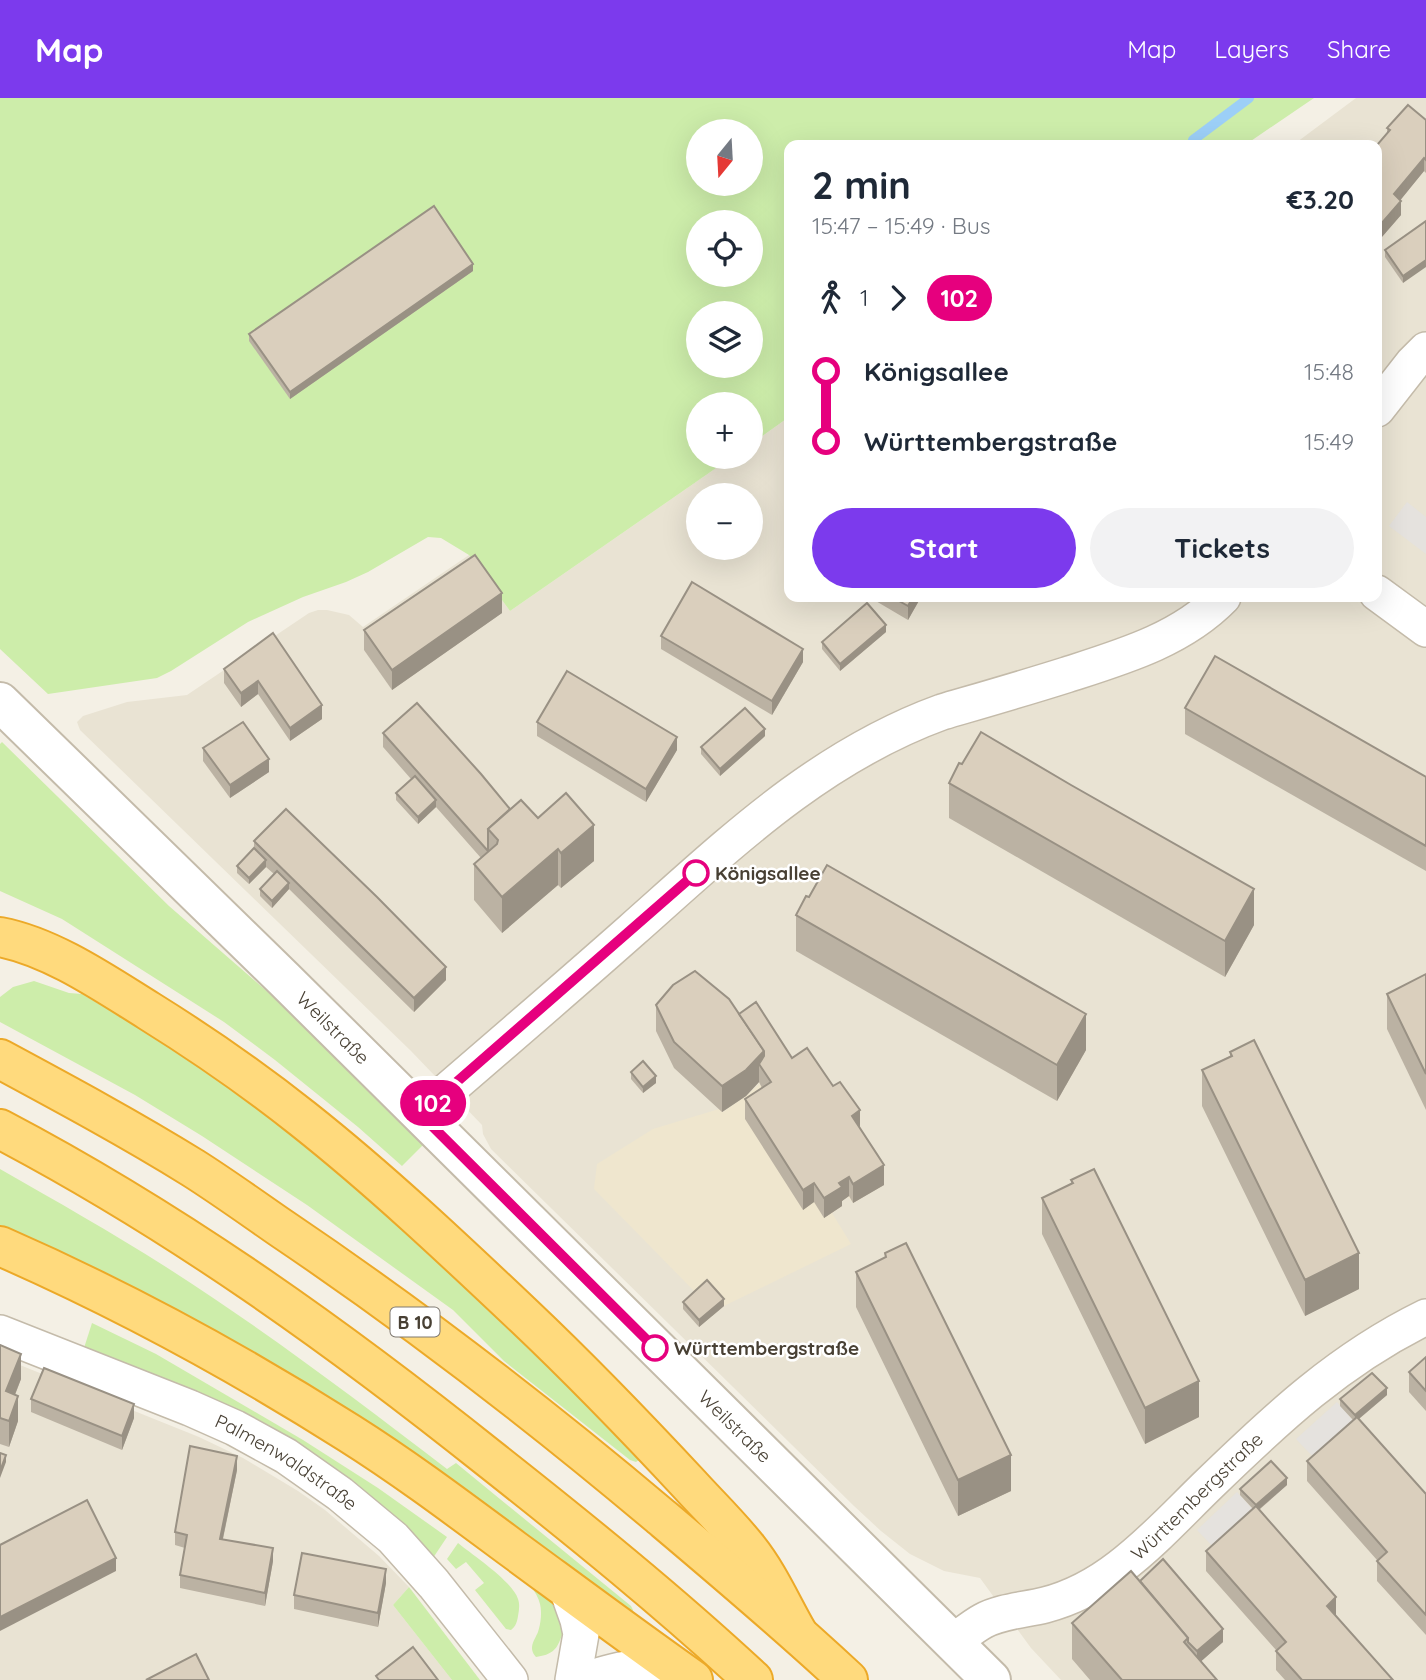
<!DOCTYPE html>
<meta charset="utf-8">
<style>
:root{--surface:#fff;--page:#f2f2f3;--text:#1f2937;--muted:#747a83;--accent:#7c3aed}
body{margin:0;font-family:Quicksand,sans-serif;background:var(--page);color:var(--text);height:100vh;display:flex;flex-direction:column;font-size:26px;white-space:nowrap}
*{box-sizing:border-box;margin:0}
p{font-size:23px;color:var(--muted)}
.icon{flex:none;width:38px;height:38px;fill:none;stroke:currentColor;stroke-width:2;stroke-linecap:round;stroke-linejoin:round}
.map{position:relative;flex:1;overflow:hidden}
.sheet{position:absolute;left:784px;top:42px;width:598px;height:462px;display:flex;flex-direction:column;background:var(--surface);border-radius:14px;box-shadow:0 7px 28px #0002}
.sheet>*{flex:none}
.badge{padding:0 14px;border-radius:23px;font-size:24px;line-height:46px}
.needle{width:46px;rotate:198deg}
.buttons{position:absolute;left:686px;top:21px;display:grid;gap:14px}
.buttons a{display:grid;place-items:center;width:77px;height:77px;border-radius:50%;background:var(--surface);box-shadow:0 7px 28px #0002;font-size:35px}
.map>.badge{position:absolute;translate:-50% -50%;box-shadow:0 0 0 4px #fff}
.legs{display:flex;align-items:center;gap:10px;height:77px;padding:0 28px;font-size:23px}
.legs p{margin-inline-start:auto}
.headline{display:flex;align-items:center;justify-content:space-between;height:119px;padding:0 28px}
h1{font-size:38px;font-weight:700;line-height:52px}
.action{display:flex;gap:14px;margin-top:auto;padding:14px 28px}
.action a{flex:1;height:80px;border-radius:42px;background:var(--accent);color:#fff;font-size:28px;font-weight:700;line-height:80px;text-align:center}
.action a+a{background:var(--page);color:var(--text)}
ul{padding:0 28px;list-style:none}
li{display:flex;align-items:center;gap:24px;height:70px;font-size:26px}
li i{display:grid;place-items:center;width:10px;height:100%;margin:0 9px;background:currentColor}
li i::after{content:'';width:18px;height:18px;margin:-9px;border:5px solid;border-radius:50%;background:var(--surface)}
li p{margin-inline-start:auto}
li:first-child i{background:linear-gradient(#0000 50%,currentColor 0)}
li:last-child i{background:linear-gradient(currentColor 50%,#0000 0)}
header{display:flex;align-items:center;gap:42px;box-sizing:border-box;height:98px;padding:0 35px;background:var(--accent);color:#fff}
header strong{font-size:33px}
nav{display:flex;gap:38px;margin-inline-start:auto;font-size:24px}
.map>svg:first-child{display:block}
.residential{fill:#e9e3d3;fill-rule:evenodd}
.education{fill:#efe6ce}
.green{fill:#cdedaa;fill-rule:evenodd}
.parking{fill:#e5e2de}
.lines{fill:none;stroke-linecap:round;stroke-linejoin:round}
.stream{stroke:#9ccff7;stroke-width:10}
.minor-casing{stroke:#c4bbaa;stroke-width:38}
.tertiary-casing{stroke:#c4bbaa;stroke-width:42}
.trunk-casing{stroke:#eca928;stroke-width:42}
.minor{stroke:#fff;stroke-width:35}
.tertiary{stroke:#fff;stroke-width:38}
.trunk{stroke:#ffda7d;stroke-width:38}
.wall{fill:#bbb2a3}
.shaded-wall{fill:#999184}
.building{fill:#dacfbd;stroke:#999184;stroke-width:2}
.line-1-casing{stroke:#fff;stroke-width:16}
.line-1{stroke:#e6007e;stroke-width:10}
.stop-1-dot{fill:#fff;stroke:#e6007e;stroke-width:3.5}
.labels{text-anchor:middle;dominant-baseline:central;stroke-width:5;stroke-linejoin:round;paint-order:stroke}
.shield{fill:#fff;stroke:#7f7971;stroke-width:2}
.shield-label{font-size:18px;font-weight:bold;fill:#484034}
.stop-label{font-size:19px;font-weight:bold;fill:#484034;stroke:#fff;text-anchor:start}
.street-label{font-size:19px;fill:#484034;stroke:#fff}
</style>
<header>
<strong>Map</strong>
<nav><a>Map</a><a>Layers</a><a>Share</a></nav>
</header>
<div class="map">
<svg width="1426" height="1582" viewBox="0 0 1426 1582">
<rect width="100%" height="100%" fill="#f4f0e5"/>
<!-- residential -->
<g class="residential">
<path d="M1356 0H1426V1582H1061L1031 1550 980 1480 944 1473 910 1456 881 1433 854 1408 491 1051 483 1036 482 1027 411 953 80 632 77 624 83 618 127 604 187 597 309 515 318 512H327L349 517 363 529 469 457 510 513 732 359H751V346L789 319V499H1377V47H1293ZM698 397H751V450H698Z"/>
<polygon points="0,1259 199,1339 243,1360 298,1393 325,1412 379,1458 409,1489 393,1507 452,1582 0,1582"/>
</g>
<!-- education -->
<polygon class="education" points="764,978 852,1038 884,1087 853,1105 848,1099 840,1104 842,1108 832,1115 851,1146 724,1208 707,1189 698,1197 594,1091 597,1066 653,1031 719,1011 723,1014 746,998 759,986"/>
<!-- green -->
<g class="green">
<path d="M0 0H1314L1245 47H789V319L751 346V306H698V359H732L510 513 469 457 441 440 428 439 368 474 346 484 303 499 248 524 171 573 157 580 48 596 0 551ZM698 33H751V86H698ZM698 124H751V177H698ZM698 215H751V268H698Z"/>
<polygon points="2,644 169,808 294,917 425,1045 402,1068 358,1029 275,962 224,924 62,821 0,793 0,646"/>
<polygon points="34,883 69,895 82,896 141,931 203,972 262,1014 316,1055 367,1097 515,1231 639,1359 639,1362 636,1364 630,1362 504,1263 453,1212 307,1107 202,1038 135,997 0,924 0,899 13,889"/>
<path d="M0 1071C56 1103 111 1134 166 1169 263 1231 356 1301 447 1371L456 1365 631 1508 633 1512 632 1515 84 1167 0 1127Z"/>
<polygon points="92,1225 156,1256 303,1342 378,1390 447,1439 433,1460 84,1250"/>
<path d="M458 1445C474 1458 512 1483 518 1501 520 1506 519 1513 518 1518 517 1524 516 1528 511 1532L506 1531 475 1492 484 1485 466 1464 456 1471 447 1461Z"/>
<path d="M518 1473C542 1491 554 1499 565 1529 558 1547 558 1556 536 1559 528 1550 534 1543 538 1534 541 1525 542 1514 540 1506 537 1493 526 1483 518 1473Z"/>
<polygon points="409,1489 480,1582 452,1582 393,1507"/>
</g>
<!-- parking -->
<g class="parking">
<polygon points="1407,404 1426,419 1426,456 1389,428"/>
<polygon points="1337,1304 1356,1326 1315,1361 1296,1341"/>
<polygon points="1237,1394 1257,1416 1217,1453 1197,1432"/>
</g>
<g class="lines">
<!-- stream -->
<polyline class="stream" points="1193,42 1249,0"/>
<defs>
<g id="minor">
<polyline points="1377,311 1413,265 1426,252"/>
<polyline points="1377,495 1426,531"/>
<path d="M420 1016C491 955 562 894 632 832 728 747 818 659 942 614 983 602 1025 590 1066 577 1122 559 1181 542 1223 499"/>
<path id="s1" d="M0 1235 190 1310 235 1330 286 1358 340 1396 393 1440 434 1486 510 1582"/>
<polyline points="567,1491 578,1522 581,1536 573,1582"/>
<path id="s2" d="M953 1544C963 1537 972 1529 983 1523 1001 1513 1025 1512 1045 1507 1072 1500 1098 1486 1120 1469 1152 1445 1180 1414 1209 1386 1277 1320 1340 1261 1426 1219"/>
<path d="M585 1582C625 1569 642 1565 684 1576"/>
</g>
<g id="tertiary">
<path id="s3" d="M0 604 285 882 991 1582"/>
</g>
<g id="trunk">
<path d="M0 839C52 849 104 885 149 913 202 946 254 982 303 1021 380 1082 452 1150 524 1218 581 1272 636 1329 690 1387 709 1408 730 1428 748 1451 768 1476 781 1506 797 1534"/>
<path d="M0 961C65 996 130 1031 193 1070 223 1089 252 1110 281 1130 413 1219 539 1316 660 1418 724 1472 787 1525 848 1582"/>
<path d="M0 1031C175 1123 336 1238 490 1361 580 1432 669 1504 753 1582"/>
<path d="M0 1148C121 1201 237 1264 349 1335 406 1371 459 1411 513 1451 573 1495 632 1539 693 1582"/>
</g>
</defs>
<!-- minor casing -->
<use href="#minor" class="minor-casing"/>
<!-- tertiary casing -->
<use href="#tertiary" class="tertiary-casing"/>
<!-- trunk casing -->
<use href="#trunk" class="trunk-casing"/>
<!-- minor -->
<use href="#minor" class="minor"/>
<!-- tertiary -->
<use href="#tertiary" class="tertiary"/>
<!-- trunk -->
<use href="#trunk" class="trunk"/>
</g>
<!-- wall -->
<g class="wall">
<polygon points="1426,22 1426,75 1424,73 1400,102 1401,117 1381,140 1377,137 1377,47 1387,36 1387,30"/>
<polygon points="1426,123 1403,185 1385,159 1385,152"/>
<polygon points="473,173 290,301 249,243 249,236"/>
<polygon points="869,499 921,499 908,522"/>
<polygon points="502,515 392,592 364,552 364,532"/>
<polygon points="886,534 840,573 822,551 822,544"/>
<polygon points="273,535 322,621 290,643 258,596 241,609 224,585 224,571"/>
<polygon points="661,538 803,564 772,617 661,551"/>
<polygon points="1185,610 1426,679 1426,773 1185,636"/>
<polygon points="537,624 677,652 646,704 537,638"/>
<polygon points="383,635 511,711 538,720 594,763 561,790 558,787 502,835 474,802 474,766 481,760 436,709 418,726 396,702 396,695 411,681 383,649"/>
<polygon points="765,638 720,678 701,656 701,649"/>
<polygon points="203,650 269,674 230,700 203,663"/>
<polygon points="962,666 1254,827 1225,879 949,720 949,685"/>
<polygon points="254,743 446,882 414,914 289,791 272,810 260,798 260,791 274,776 266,769 249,786 237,775 237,768 254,750"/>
<polygon points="796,817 1086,952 1057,1003 796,853"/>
<polygon points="1426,876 1426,1012 1387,931 1387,896"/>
<polygon points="656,907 739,916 792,960 860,1031 884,1087 853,1105 849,1098 842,1103 842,1108 824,1120 814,1104 803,1112 745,1021 745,1001 762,990 759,984 746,998 722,1014 674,970 656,933"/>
<polygon points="1230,954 1359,1191 1305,1218 1202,1008 1202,972 1230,958"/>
<polygon points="631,974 656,985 643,995 631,981"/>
<polygon points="1071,1082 1199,1319 1145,1346 1042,1136 1042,1100 1071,1086"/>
<polygon points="885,1155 1011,1393 958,1418 856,1209 856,1174 885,1160"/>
<polygon points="683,1204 724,1208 699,1229 683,1211"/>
<polygon points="0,1247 21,1281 15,1297 18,1323 9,1349 0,1346"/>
<polygon points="1426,1259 1426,1313 1409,1294 1409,1274"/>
<polygon points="1387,1297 1359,1321 1426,1396 1426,1537 1377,1483 1377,1462 1307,1383 1307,1363 1353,1322 1340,1308 1340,1301"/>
<polygon points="31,1301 134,1320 122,1352 31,1314"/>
<polygon points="237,1372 223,1441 273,1463 265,1508 180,1490 180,1477 185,1450 175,1447 175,1434"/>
<polygon points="1287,1387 1259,1412 1336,1519 1393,1582 1285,1582 1276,1572 1276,1552 1206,1473 1206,1453 1253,1411 1240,1397 1240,1391"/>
<polygon points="1140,1483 1223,1544 1201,1563 1217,1582 1090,1582 1072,1561 1072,1525"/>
<polygon points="386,1485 378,1529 294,1511 294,1497"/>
</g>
<!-- shaded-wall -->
<g class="shaded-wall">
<polygon points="1424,60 1424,73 1394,110 1394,96"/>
<polygon points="1401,103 1401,117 1381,140 1381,126"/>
<polygon points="1426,162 1426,169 1403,185 1403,178"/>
<polygon points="473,166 473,173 290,301 290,294"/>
<polygon points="502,495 502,515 392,592 392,572"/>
<polygon points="913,499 921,499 908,522 908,508"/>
<polygon points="886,527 886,534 840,573 840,566"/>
<polygon points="803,551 803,564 772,617 772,603"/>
<polygon points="258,583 258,596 241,609 241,595"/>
<polygon points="322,607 322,621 290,643 290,630"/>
<polygon points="765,631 765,638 720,678 720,671"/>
<polygon points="677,639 677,652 646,704 646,691"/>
<polygon points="269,661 269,674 230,700 230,687"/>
<polygon points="436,702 436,709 418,726 418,719"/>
<polygon points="594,727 594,763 561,790 561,755"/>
<polygon points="558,751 558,787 502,835 502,799"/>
<polygon points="266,762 266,769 249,786 249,780"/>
<polygon points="289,785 289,791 272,810 272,803"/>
<polygon points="1254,791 1254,827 1225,879 1225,843"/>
<polygon points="446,869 446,882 414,914 414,900"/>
<polygon points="1086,916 1086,952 1057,1003 1057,967"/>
<polygon points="764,953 764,974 759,966 759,984 746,998 722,1014 722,988"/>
<polygon points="656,978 656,985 643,995 643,989"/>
<polygon points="860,1012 860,1032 852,1018"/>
<polygon points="884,1067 884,1087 853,1105 853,1086"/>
<polygon points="849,1079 849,1098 842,1103 842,1108 824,1120 824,1100 839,1085"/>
<polygon points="814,1085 814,1104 803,1112 803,1092"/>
<polygon points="1359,1155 1359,1191 1305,1218 1305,1182"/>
<polygon points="724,1201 724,1208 699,1229 699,1222"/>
<polygon points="21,1256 21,1281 6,1319 6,1293"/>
<polygon points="1199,1283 1199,1319 1145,1346 1145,1310"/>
<polygon points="1387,1290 1387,1297 1355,1324 1355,1317"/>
<polygon points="18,1298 18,1323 9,1349 9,1323"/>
<polygon points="134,1306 134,1320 122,1352 122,1338"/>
<polygon points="6,1357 6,1364 0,1380 0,1373"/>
<polygon points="1011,1357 1011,1393 958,1418 958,1382"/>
<polygon points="237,1358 237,1372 220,1454 220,1441"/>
<polygon points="1287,1380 1287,1387 1256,1414 1256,1407"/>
<polygon points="273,1450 273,1463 265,1508 265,1495"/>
<polygon points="116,1460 116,1473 0,1533 0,1519"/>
<polygon points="386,1471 386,1485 378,1529 378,1515"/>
<polygon points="1336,1499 1336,1519 1327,1508"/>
<polygon points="1223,1531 1223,1544 1197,1567 1197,1553"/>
</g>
<!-- building -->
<g class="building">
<polygon points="1408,7 1426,22 1426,62 1424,60 1394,96 1401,103 1381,126 1377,123 1377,47 1390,32 1387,30"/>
<polygon points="434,108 473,166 290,294 249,236"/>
<polygon points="1426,123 1426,162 1403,178 1385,152"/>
<polygon points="475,457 502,495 392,572 364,532"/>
<polygon points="692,484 803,551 772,603 661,538"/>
<polygon points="892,499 913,499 908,508"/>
<polygon points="867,505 886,527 840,566 822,544"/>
<polygon points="273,535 322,607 290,630 258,583 241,595 224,571"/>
<polygon points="1215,558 1426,679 1426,748 1185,610"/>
<polygon points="567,573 677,639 646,691 537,624"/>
<polygon points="417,605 481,676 510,711 488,731 488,753 383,635"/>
<polygon points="745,610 765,631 720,671 701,649"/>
<polygon points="243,624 269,661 230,687 203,650"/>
<polygon points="981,634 1071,687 1254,791 1225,843 949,685 959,665 962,666"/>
<polygon points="415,678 436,702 418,719 396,695"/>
<polygon points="566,695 594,727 561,755 558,751 502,799 474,766 497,746 498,742 488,731 521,702 538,720"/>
<polygon points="286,711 377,799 446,869 414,900 254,743"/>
<polygon points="254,750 266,762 249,780 237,768"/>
<polygon points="827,767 1086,916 1057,967 796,817 806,798 809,799"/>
<polygon points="277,773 289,785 272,803 260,791"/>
<polygon points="695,873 729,901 764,953 746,972 722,988 674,944 656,907 673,887"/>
<polygon points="1426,876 1426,976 1387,896"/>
<polygon points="756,904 792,960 807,950 833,988 840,984 860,1012 852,1018 884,1067 853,1086 849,1079 839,1085 842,1089 824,1100 814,1085 803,1092 745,1001 771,984 759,966 764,958 764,953 739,916"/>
<polygon points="1254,942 1359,1155 1305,1182 1202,972 1232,958 1230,954"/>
<polygon points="643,963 656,978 643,989 631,974"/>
<polygon points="1094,1071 1199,1283 1145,1310 1042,1100 1073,1085 1071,1082"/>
<polygon points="906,1145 1011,1357 958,1382 856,1174 886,1159 885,1155"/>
<polygon points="707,1182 724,1201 699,1222 683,1204"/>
<polygon points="0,1247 21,1256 6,1293 18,1298 9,1323 0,1320"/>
<polygon points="1426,1259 1426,1293 1409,1274"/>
<polygon points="44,1270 134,1306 122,1338 31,1301"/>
<polygon points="1372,1275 1387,1290 1355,1317 1340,1301"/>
<polygon points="1357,1319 1426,1396 1426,1517 1377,1463 1387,1454 1307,1363"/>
<polygon points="190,1348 237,1358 220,1441 273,1450 265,1495 180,1477 187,1437 175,1434"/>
<polygon points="0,1355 6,1357 0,1373"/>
<polygon points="1271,1363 1287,1380 1256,1407 1240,1391"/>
<polygon points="87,1402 116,1460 0,1519 0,1447"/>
<polygon points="1256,1408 1336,1499 1327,1508 1393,1582 1302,1582 1276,1553 1286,1544 1206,1453"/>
<polygon points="302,1455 386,1471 378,1515 294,1497"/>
<polygon points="1163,1461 1223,1531 1197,1553 1188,1544 1188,1540 1140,1483"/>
<polygon points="1131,1473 1188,1540 1184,1544 1217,1582 1122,1582 1072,1525"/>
<polygon points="413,1549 438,1582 379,1582 376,1578"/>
<polygon points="196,1556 209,1582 146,1582"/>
</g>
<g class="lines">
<defs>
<polyline id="line-1" points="655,1250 420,1016 696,775"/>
</defs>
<!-- line-1 casing -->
<use href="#line-1" class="line-1-casing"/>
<!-- line-1 -->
<use href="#line-1" class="line-1"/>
</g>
<!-- markers -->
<g class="stop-1-dot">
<circle cx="696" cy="775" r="12"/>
<circle cx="655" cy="1250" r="12"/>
</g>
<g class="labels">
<!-- shield labels -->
<rect class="shield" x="390.5" y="1209.5" width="49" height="29" rx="5"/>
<g class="shield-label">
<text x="415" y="1224">B 10</text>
</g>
<!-- stop labels -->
<g class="stop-label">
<text x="715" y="775">Königsallee</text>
<text x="674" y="1250">Württembergstraße</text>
</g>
<!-- street labels -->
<g class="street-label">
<text stroke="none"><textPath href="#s3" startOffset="466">Weilstraße</textPath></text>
<text stroke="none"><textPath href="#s3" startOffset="1032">Weilstraße</textPath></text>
<text stroke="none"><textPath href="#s1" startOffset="315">Palmenwaldstraße</textPath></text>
<text stroke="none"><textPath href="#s2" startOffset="290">Württembergstraße</textPath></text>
</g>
</g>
</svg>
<div class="buttons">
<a><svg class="needle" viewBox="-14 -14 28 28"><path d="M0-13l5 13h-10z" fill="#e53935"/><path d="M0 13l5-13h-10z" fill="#747a83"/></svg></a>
<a><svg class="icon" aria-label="locate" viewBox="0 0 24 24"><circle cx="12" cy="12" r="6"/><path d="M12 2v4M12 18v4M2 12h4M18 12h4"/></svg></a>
<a><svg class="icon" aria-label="layers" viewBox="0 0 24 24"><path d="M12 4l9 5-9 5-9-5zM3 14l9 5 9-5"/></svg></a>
<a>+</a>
<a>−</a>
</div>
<b class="badge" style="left:433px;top:1005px;background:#e6007e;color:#fff">102</b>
<section class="sheet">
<div class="headline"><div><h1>2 min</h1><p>15:47 – 15:49 · Bus</p></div><b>€3.20</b></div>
<div class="legs"><svg class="icon" aria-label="walk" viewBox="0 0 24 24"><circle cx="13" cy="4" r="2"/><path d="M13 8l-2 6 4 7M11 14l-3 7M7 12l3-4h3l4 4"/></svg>1<svg class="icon" aria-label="forward" viewBox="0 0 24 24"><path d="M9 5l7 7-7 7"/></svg><b class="badge" style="background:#e6007e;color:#fff">102</b></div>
<ul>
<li><i style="color:#e6007e"></i><b>Königsallee</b><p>15:48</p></li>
<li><i style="color:#e6007e"></i><b>Württembergstraße</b><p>15:49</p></li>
</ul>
<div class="action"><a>Start</a><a>Tickets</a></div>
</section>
</div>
